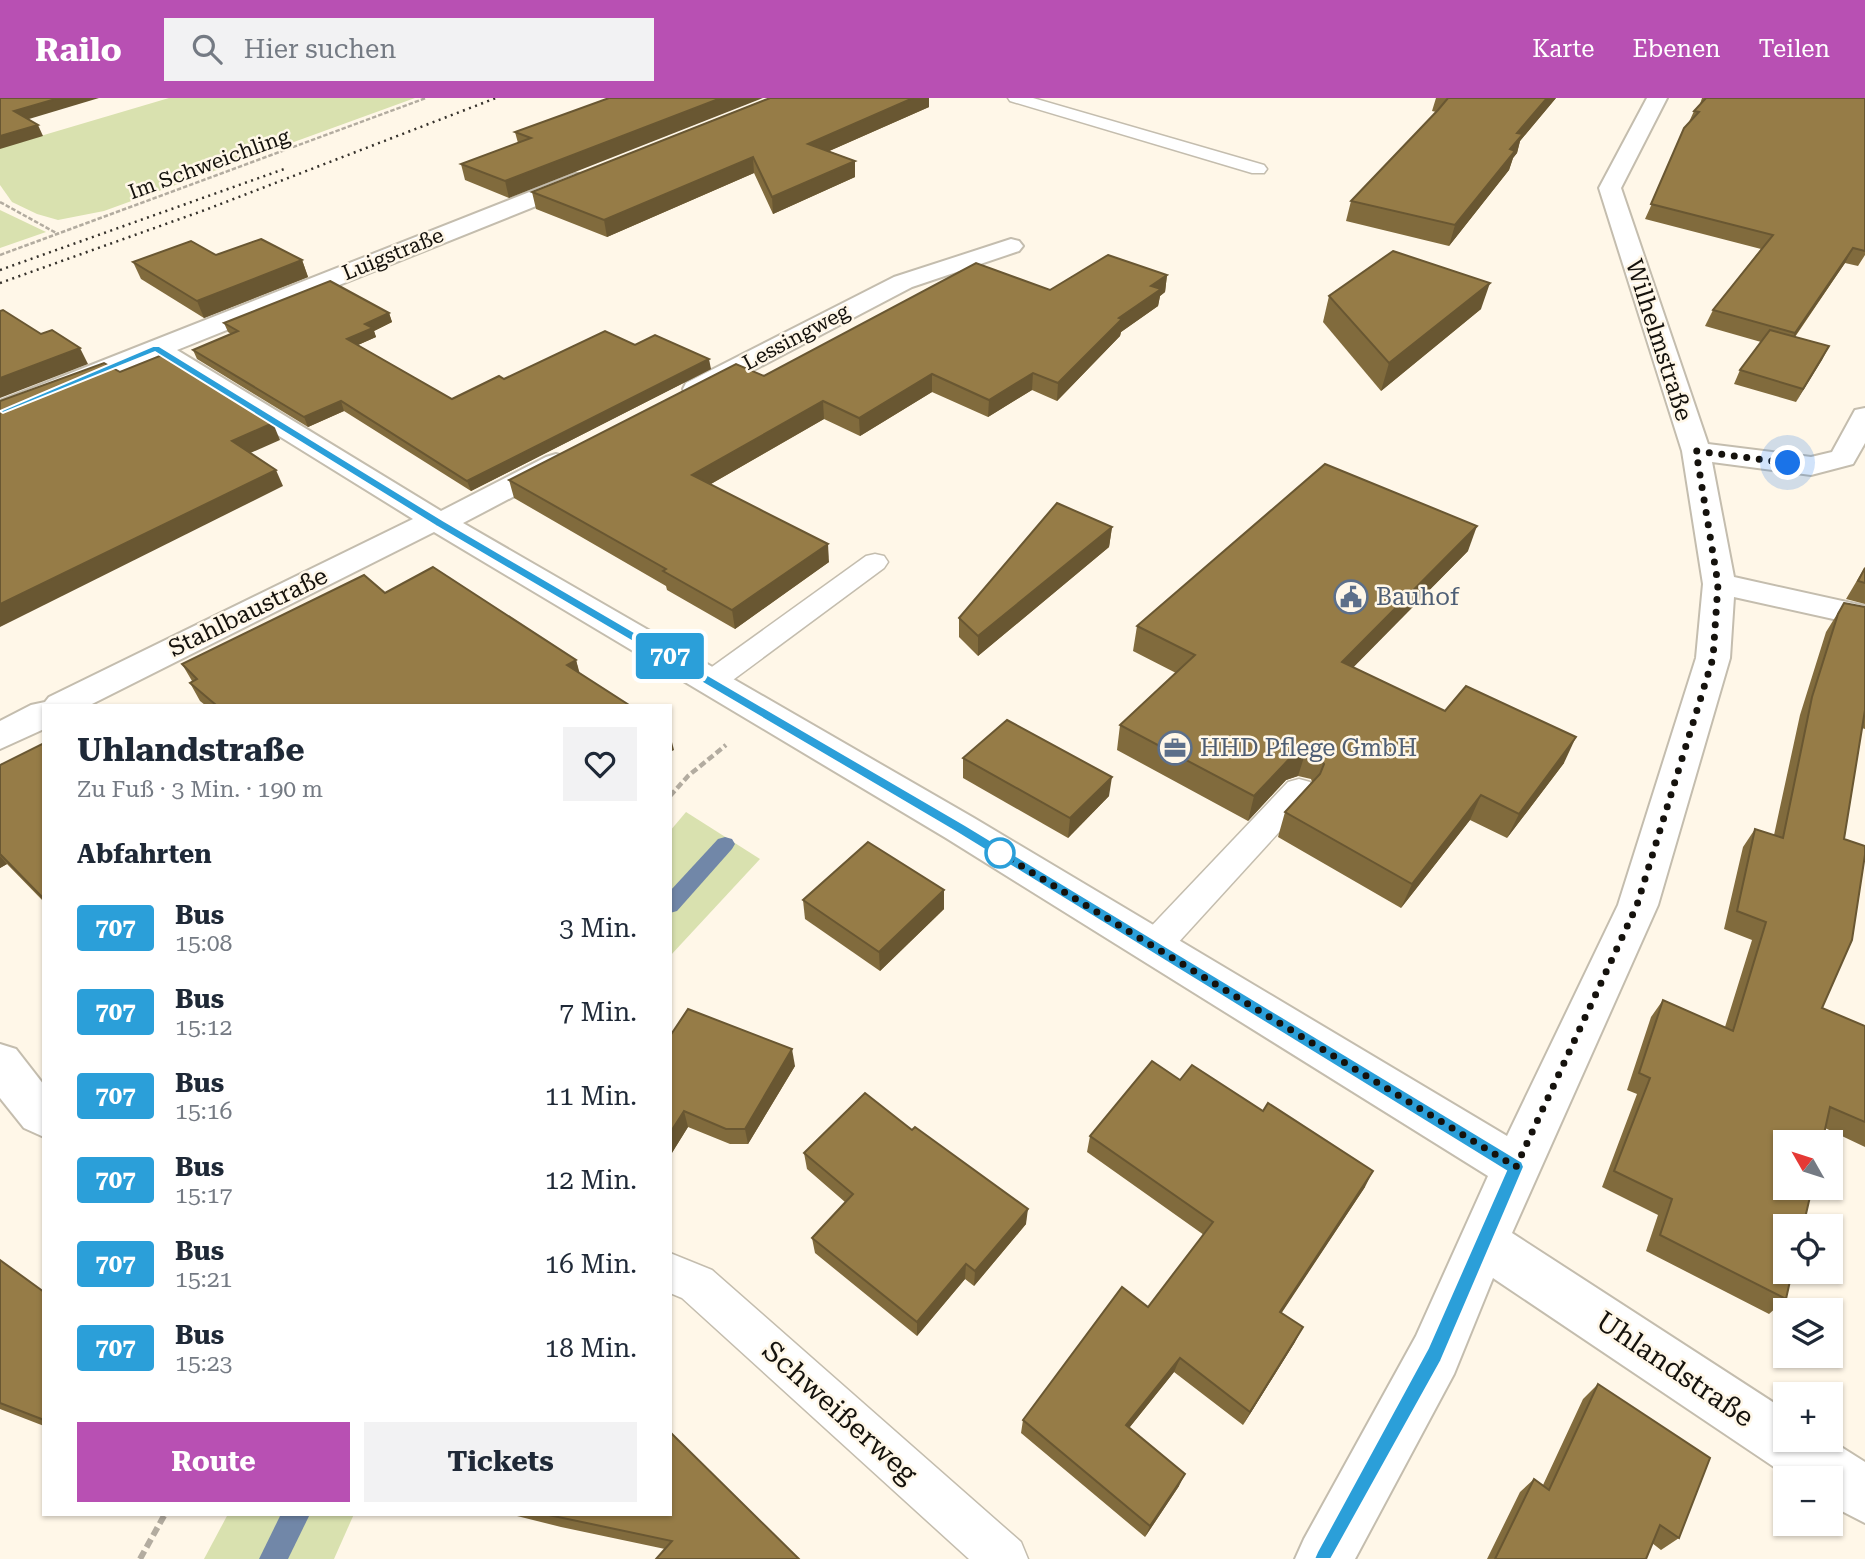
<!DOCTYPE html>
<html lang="de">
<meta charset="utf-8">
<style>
:root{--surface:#fff;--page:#f2f2f3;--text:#1f2937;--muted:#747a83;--accent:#b850b3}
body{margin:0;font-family:"Roboto Serif",serif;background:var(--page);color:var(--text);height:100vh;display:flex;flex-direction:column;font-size:26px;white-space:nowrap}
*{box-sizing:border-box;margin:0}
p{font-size:23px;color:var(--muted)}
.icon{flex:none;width:38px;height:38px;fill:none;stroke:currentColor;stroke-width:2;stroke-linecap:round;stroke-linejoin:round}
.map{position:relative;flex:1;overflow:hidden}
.drawer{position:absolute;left:42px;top:606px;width:630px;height:812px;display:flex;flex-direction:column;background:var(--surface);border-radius:0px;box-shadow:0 2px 5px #0004}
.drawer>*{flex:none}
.badge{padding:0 14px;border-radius:5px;font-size:24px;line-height:46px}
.needle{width:46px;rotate:309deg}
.buttons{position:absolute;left:1773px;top:1032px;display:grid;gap:14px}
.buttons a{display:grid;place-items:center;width:70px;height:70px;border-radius:0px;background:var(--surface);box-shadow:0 2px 5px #0004;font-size:35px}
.you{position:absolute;width:35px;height:35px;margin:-18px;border:5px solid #fff;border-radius:50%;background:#1a73e8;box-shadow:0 0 0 10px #1a73e833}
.map>.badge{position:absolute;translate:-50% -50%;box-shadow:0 0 0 4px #fff}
h2{padding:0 35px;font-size:26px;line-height:63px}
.round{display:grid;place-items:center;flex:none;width:74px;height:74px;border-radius:0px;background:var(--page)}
.head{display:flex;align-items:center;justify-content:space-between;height:119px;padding:0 35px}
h1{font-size:33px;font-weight:700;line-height:52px}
.action{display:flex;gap:14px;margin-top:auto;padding:14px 35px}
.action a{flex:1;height:80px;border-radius:0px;background:var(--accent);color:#fff;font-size:28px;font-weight:700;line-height:80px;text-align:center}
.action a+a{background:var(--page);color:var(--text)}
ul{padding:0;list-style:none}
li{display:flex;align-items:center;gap:21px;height:84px;padding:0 35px}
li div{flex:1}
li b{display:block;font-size:26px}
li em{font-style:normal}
li .badge{min-width:77px;font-weight:700;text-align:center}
header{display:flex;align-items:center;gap:42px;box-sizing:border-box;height:98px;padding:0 35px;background:var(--accent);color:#fff}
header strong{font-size:33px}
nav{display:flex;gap:38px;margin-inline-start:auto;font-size:24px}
.search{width:490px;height:63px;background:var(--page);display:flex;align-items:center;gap:18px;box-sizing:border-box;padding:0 24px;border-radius:0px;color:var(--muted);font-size:26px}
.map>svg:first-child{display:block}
.green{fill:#d9e1af}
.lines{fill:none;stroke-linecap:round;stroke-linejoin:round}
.stream{fill:#7187a8;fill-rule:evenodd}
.service-casing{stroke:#c4bdae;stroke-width:3}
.minor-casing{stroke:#c4bdae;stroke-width:4}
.path-far2{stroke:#b3aca0;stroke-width:2.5;stroke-dasharray:4.5 2;stroke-linecap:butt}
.path-far1{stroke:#b3aca0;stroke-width:4.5;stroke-dasharray:7 3.5;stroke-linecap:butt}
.path{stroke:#b3aca0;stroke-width:6;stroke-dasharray:9 4.5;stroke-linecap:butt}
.service{fill:#fff;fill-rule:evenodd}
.minor{fill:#fff;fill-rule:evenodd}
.rail{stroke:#35312b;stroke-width:2.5;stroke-dasharray:2 4.5;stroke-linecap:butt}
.wall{fill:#816b3d}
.shaded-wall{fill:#695732}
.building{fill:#967c47;stroke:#695732;stroke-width:2}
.line{fill:#2b9fd9;stroke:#fff;stroke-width:2}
.walk{stroke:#15120d;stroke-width:7;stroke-dasharray:0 12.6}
.stop-dot{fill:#fff;stroke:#2b9fd9;stroke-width:3.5}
.labels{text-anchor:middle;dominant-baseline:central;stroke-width:5;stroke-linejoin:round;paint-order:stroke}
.far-street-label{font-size:21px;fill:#15120d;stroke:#fff7e8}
.street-label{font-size:24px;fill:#15120d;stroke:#fff7e8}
.service-label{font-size:24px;fill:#4e5e75;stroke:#fff7e8;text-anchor:start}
.near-street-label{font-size:28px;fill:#15120d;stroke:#fff7e8}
</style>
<header>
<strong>Railo</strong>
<div class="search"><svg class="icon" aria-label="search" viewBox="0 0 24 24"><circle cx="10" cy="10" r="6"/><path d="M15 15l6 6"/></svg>Hier suchen</div>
<nav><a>Karte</a><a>Ebenen</a><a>Teilen</a></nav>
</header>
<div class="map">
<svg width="1865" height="1461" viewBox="0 0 1865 1461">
<rect width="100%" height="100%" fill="#fff7e8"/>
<!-- green -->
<g class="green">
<polygon points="169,0 415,0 104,113 58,122 37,116 12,104 0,87 0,50"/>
<polygon points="0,112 46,134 0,150"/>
<polygon points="686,714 760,761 670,858 670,733"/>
<polygon points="228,1416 354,1416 334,1461 204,1461"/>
</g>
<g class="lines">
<!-- stream -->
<g class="stream">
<polygon points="725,739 732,741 735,746 732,751 677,813 670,815 670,793 718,741"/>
<polygon points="281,1416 310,1416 288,1461 259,1461"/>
</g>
<defs>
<g id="service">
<polygon points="1008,0 1033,0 1264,67 1267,71 1264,75 1252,75 1010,3"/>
<polygon points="875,456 884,458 888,464 884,470 722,590 712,592 702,590 698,583 702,576 866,458"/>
<polygon points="1299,681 1310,684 1314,692 1310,700 1166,858 1154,862 1142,858 1137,848 1142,838 1288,684"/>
<polygon points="670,1155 712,1172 1021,1444 1028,1461 969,1461 682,1200 670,1195"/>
</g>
<g id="minor">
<polygon points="1647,0 1667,0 1621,90 1708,346 1811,359 1832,354 1855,312 1865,310 1865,345 1853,366 1811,377 1712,364 1734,479 1865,508 1865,528 1734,499 1730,560 1658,807 1512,1135 1785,1312 1785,1342 1830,1342 1865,1364 1865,1425 1830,1407 1830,1381 1792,1381 1493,1180 1454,1276 1355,1461 1295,1461 1304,1441 1416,1238 1488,1078 946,740 434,434 90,607 44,607 44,631 0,651 0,623 31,607 45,604 49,599 413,421 155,261 0,321 0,303 575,76 591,76 594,81 591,86 177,252 441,413 546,359 556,356 566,359 570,365 566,371 463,425 974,720 1507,1038 1618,807 1696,560 1703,486 1682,353 1599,90"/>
<polygon points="1011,141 1019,143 1023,148 1019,153 912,189 706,297 696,299 686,297 683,291 686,285 894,179"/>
<polygon points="0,946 16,951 44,987 44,1039 24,1030 0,1000"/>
</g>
</defs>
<!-- service casing -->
<use href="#service" class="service-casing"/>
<!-- minor casing -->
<use href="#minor" class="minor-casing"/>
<!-- path-far2 -->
<g class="path-far2">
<polyline points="0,104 58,136"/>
<polyline points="0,157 426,0"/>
</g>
<!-- path-far1 -->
<polyline class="path-far1" points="670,698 688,678 726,647"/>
<!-- path -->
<polyline class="path" points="140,1461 165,1416"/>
<!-- service -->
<use href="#service" class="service"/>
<!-- minor -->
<use href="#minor" class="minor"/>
<!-- rail -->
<g class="rail">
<polyline points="0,172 287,70"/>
<polyline points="0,185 205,112 496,0"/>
</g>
</g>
<!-- wall -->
<g class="wall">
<polygon points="609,0 509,100 465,82 461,66 518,45 515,34"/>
<polygon points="770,0 929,0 929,9 829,53 855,63 855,79 773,116 754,75 607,139 536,111 532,94"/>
<polygon points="1436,0 1556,0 1520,43 1517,55 1513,60 1509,72 1449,148 1346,123 1351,103 1436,14 1432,13"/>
<polygon points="1702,0 1865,0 1865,157 1858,168 1845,165 1795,239 1829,248 1796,304 1734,286 1740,272 1761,244 1705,228 1713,212 1761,151 1645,121 1694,13 1700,6"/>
<polygon points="216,157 302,162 308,179 204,220 141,181 133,164"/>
<polygon points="1167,177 1165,194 1160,198 1158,208 1121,234 1120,238 1057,303 1032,292 988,319 932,294 860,338 824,321 711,386 829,464 735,531 667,492 666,488 514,400 509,382 764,278 1050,192"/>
<polygon points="1329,198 1481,211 1381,293 1323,224"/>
<polygon points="389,215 392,224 374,233 376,239 358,247 452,301 504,281 635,247 711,271 471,393 344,313 308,329 197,261 193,252 231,236 228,234 224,225"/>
<polygon points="1112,429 1109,449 978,558 959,539 959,520"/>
<polygon points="1468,453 1353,569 1445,613 1564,665 1507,740 1470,722 1401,810 1278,739 1285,714 1312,684 1311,681 1298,678 1286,682 1248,723 1117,652 1120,627 1176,575 1133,553 1137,528"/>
<polygon points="1865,469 1865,506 1846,501"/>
<polygon points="385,495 576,562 579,575 629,607 205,607 200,603 190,585 192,583 182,566"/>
<polygon points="1844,505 1865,509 1865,631 1862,630 1844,741 1822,910 1865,928 1865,1049 1825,1030 1786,1201 1769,1216 1646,1153 1658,1117 1602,1089 1637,996 1627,992 1651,919 1663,902 1725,929 1752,842 1724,831 1743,749 1755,731 1774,737 1800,617 1826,534"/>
<polygon points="44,645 44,804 7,766 0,770 0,667"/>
<polygon points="963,660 1109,698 1068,740 963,680"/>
<polygon points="944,792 944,811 880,873 805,821 803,802"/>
<polygon points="670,938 795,968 748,1046 730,1046 688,1029 670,1058"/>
<polygon points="1180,982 1365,1089 1281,1215 1295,1244 1243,1327 1174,1274 1129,1330 1179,1388 1145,1439 1021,1335 1023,1322 1148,1209 1204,1137 1087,1054 1090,1038"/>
<polygon points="804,1055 1026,1126 974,1188 965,1181 917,1238 815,1155 812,1140 845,1104 807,1071"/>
<polygon points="0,1162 44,1194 44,1328 0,1311"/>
<polygon points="1598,1286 1679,1440 1661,1452 1652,1445 1646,1461 1487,1461 1520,1394 1534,1381 1543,1387 1583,1301"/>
<polygon points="509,1416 670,1416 799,1461 665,1451 561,1429"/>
</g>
<!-- shaded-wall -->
<g class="shaded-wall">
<polygon points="59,0 99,0 19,24 14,13"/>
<polygon points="721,0 763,0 509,100 505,83"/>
<polygon points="911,0 929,0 929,9 809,62 808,46"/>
<polygon points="1547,0 1556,0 1520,43 1517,55 1513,60 1509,72 1449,148 1455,127 1510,51 1517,35"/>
<polygon points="38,27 43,38 0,51 0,38"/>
<polygon points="753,59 754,75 607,139 604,122"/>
<polygon points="855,63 855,79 773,116 772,99"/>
<polygon points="1853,150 1845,165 1786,251 1795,235"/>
<polygon points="302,162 308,179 204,220 197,203"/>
<polygon points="1167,177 1165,194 1160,198 1158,208 1121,234 1120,238 1057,303 1058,285 1119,220 1151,188"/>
<polygon points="1490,185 1481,211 1381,293 1389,265"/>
<polygon points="389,215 392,224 374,233 376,239 351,250 347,241 365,226"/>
<polygon points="1829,248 1822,262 1796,304 1803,291"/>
<polygon points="80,250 88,266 0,300 0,280"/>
<polygon points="709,261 711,271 471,393 467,383"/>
<polygon points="1033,275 1032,292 988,319 989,302"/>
<polygon points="932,276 932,294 860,338 859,320"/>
<polygon points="341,303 344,313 308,329 304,319"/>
<polygon points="823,303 824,321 695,395 692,377"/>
<polygon points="273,325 280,342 239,360 232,343"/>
<polygon points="276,372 283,388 0,529 0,506"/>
<polygon points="1477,428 1468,453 1334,589 1342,564"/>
<polygon points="1112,429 1109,449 978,558 978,538"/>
<polygon points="828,446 829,464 735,531 732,512"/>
<polygon points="576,562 581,580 567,567"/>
<polygon points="670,636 674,652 670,654"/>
<polygon points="1576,639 1564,665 1507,740 1519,716"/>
<polygon points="1306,653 1298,678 1286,682 1248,723 1254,698 1293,657"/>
<polygon points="1112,679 1109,698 1068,740 1070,720"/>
<polygon points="1481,697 1470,722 1401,810 1412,786"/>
<polygon points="0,758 7,766 0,770"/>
<polygon points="944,792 944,811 880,873 879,854"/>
<polygon points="792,951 795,968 748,1046 745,1031"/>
<polygon points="684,1013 688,1029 670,1058 670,1035"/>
<polygon points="1373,1073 1365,1089 1273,1228 1280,1214"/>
<polygon points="1028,1111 1026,1126 974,1188 975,1173"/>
<polygon points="966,1166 965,1181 917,1238 917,1224"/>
<polygon points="1303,1229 1295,1244 1243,1327 1250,1314"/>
<polygon points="1180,1260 1174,1274 1121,1340 1126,1327"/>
<polygon points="1185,1376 1179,1388 1145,1439 1150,1428"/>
</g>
<!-- building -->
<g class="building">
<polygon points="0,0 59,0 14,13 38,27 0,38"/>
<polygon points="609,0 721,0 505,83 461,66 531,40 515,34"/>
<polygon points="770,0 913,0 808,46 855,63 772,99 753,59 604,122 532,94"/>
<polygon points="1448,0 1547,0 1517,35 1523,36 1510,51 1515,53 1455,127 1351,103 1438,12"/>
<polygon points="1706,0 1865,0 1865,153 1853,150 1795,235 1713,212 1773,137 1651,106 1684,30 1699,14 1694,13"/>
<polygon points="261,141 302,162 197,203 133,164 191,143 216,157"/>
<polygon points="1393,153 1490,185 1389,265 1329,198"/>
<polygon points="1108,157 1167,177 1151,188 1161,191 1119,220 1122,221 1058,285 1033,275 989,302 932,276 859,320 823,303 692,377 828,446 732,512 663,473 666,471 509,382 736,266 764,278 976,165 1050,192"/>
<polygon points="330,183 389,215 365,226 373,230 347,241 452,301 499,278 504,281 605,233 635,247 655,237 709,261 467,383 341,303 304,319 193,252 238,233 224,225"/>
<polygon points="3,212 41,236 52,232 80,250 0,280 0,213"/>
<polygon points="1770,232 1829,248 1803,291 1740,272"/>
<polygon points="162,257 273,325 232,343 276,372 0,506 0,303 104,265 120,274"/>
<polygon points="1325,366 1477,428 1342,564 1445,613 1466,588 1576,639 1519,716 1481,697 1412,786 1285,714 1320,676 1324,666 1318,656 1306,653 1293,657 1254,698 1120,627 1195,557 1137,528"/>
<polygon points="1057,405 1112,429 978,538 959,520"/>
<polygon points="433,469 576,562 567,567 629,607 216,607 190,585 197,581 182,566 364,477 385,495"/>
<polygon points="1865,470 1865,485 1858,483"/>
<polygon points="1844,505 1865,509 1865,612 1844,741 1865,748 1865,757 1852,842 1822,910 1865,928 1865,1024 1830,1009 1822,1045 1785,1045 1785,1090 1812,1090 1803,1129 1785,1129 1785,1174 1792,1174 1786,1201 1660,1137 1672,1101 1614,1073 1650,980 1639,975 1663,902 1733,933 1766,824 1737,813 1755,731 1783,740 1812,599 1838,516"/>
<polygon points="1007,622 1112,679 1070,720 963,660"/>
<polygon points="44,645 44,801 0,756 0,667"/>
<polygon points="868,744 944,792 879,854 803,802"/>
<polygon points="688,911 792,951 745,1031 726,1031 684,1013 670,1035 670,938"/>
<polygon points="1152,963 1180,982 1192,967 1263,1013 1268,1005 1373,1073 1280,1214 1303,1229 1250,1314 1180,1260 1126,1327 1185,1376 1150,1428 1023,1322 1122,1189 1148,1209 1213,1124 1090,1038"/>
<polygon points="865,995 912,1032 915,1029 1028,1111 975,1173 966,1166 917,1224 812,1140 853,1096 804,1055"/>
<polygon points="0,1162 44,1194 44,1322 0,1305"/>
<polygon points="1598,1286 1710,1360 1679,1440 1660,1427 1646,1461 1495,1461 1534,1381 1549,1392"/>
<polygon points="670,1334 799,1461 656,1461 672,1443 544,1416 670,1416"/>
</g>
<!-- line -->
<polygon class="line" points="153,248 159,248 444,423 965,727 1522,1064 1524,1069 1441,1263 1331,1461 1314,1461 1317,1454 1428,1250 1506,1073 956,734 436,428 155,254 3,315 0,313"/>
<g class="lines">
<!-- walk -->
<polyline class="walk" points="1000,755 1516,1069 1637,807 1713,560 1718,486 1696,353 1788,365"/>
</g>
<!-- icons -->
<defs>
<symbol id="civic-ring" viewBox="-11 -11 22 22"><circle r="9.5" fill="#fff7e8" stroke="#5c6f8a" stroke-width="1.5"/><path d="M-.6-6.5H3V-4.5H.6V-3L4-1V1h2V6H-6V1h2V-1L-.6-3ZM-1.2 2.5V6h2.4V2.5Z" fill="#5c6f8a"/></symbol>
<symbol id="office-ring" viewBox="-11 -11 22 22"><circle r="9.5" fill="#fff7e8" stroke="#5c6f8a" stroke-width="1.5"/><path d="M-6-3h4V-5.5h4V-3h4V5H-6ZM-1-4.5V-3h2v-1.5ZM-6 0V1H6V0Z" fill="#5c6f8a"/></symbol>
</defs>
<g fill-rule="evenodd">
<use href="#civic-ring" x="1332" y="480" width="38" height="38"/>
<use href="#office-ring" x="1156" y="631" width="38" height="38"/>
</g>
<!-- markers -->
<circle class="stop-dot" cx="1000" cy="755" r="14"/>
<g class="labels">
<!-- far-street labels -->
<g class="far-street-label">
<text transform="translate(209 66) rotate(-20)">Im Schweichling</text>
<text transform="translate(393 156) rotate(-22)">Luigstraße</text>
<text transform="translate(796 239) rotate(-28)">Lessingweg</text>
</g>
<!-- street labels -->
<g class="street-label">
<text transform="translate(1659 242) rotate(72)">Wilhelmstraße</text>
<text transform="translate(248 514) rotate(-26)">Stahlbaustraße</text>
</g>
<!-- service labels -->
<g class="service-label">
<text x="1376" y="499">Bauhof</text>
<text x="1200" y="650">HHD Pflege GmbH</text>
</g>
<!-- near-street labels -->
<g class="near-street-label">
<text transform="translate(1675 1271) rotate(34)">Uhlandstraße</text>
<text transform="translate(840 1314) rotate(42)">Schweißerweg</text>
</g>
</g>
</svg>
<div class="buttons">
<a><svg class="needle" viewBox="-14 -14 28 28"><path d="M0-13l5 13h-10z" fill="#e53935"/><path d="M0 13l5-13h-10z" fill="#747a83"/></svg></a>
<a><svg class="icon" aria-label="locate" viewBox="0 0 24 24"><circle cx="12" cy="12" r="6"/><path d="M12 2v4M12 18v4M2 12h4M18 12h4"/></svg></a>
<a><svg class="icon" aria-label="layers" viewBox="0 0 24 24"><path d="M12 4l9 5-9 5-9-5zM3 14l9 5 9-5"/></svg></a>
<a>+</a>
<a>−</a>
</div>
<div class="you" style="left:1788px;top:365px"></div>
<b class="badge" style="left:670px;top:558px;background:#2b9fd9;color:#fff">707</b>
<section class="drawer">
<div class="head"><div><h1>Uhlandstraße</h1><p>Zu Fuß · 3 Min. · 190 m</p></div><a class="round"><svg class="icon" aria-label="heart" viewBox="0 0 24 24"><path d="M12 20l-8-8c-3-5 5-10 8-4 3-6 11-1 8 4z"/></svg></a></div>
<h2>Abfahrten</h2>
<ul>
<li><span class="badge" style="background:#2b9fd9;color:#fff">707</span><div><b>Bus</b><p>15:08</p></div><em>3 Min.</em></li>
<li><span class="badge" style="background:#2b9fd9;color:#fff">707</span><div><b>Bus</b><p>15:12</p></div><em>7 Min.</em></li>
<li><span class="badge" style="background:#2b9fd9;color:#fff">707</span><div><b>Bus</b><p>15:16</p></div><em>11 Min.</em></li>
<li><span class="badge" style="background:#2b9fd9;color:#fff">707</span><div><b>Bus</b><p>15:17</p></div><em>12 Min.</em></li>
<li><span class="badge" style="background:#2b9fd9;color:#fff">707</span><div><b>Bus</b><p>15:21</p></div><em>16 Min.</em></li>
<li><span class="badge" style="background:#2b9fd9;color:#fff">707</span><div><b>Bus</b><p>15:23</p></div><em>18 Min.</em></li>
</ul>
<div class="action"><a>Route</a><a>Tickets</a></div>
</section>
</div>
